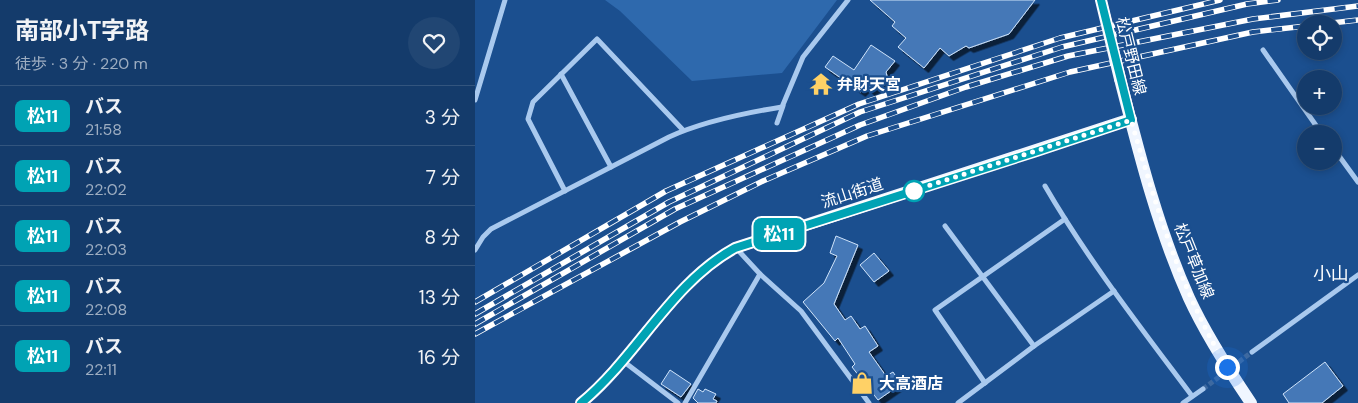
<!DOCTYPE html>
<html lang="ja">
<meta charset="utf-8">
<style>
:root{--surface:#143b6b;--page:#214673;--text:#f1f3f6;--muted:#9dadc1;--line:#33557e}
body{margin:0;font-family:"DM Sans","Noto Sans JP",sans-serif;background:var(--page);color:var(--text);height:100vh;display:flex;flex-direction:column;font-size:19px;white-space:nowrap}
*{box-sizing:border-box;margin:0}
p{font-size:16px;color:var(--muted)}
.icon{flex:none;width:28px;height:28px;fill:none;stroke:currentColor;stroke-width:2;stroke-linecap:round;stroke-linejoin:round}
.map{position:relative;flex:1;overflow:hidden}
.drawer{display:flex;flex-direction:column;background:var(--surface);width:475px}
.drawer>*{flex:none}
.badge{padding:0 10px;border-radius:8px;font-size:18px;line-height:32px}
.controls{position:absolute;left:822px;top:15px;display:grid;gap:10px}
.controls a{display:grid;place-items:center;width:45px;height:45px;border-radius:50%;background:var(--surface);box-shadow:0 2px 8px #0003,0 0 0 1px var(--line);font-size:25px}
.you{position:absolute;width:25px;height:25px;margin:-12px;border:4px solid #fff;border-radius:50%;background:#1a73e8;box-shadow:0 0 0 8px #1a73e833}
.map>.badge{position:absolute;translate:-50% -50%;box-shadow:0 0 0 2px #fff}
.round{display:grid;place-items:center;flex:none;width:52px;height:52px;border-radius:26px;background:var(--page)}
.headline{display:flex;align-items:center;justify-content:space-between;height:85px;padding:0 15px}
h1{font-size:24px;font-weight:700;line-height:38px}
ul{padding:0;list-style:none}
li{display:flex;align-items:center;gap:15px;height:60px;padding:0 15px;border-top:1px solid var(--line)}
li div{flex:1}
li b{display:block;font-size:19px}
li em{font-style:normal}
li .badge{min-width:55px;font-weight:700;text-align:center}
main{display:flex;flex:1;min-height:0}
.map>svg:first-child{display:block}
.green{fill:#2e69ad}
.building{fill:#4478b7;stroke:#cfe3fa;filter:url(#shadow)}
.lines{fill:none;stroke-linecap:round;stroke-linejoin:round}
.street-tunnel{stroke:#3d69a0;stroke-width:5;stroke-dasharray:5 2.5;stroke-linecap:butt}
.street{stroke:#a9c9ee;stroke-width:5}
.primary{stroke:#f0f6ff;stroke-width:12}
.rail-casing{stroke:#fff;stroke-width:5.5}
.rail{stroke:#1b4f8f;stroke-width:4;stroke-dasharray:11;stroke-linecap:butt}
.primary-bridge{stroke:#f0f6ff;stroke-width:12}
.line-casing{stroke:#fff;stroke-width:11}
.line{stroke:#00a3b4;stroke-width:8}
.walk{stroke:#fff;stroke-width:5;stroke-dasharray:0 9}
.stop-dot{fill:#fff;stroke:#00a3b4;stroke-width:2.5}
.labels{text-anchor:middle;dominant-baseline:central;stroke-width:4.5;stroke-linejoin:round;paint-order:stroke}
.street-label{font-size:16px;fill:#fff;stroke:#1b4f8f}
.poi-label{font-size:16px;font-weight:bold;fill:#fff;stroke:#1b4f8f;text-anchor:start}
.neighbourhood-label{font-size:18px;fill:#fff;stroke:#1b4f8f}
</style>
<main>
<section class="drawer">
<div class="headline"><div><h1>南部小T字路</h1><p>徒歩 · 3 分 · 220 m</p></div><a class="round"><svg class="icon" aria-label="heart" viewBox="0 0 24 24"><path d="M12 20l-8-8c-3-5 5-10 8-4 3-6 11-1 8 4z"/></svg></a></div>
<ul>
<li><span class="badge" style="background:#00a3b4;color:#fff">松11</span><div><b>バス</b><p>21:58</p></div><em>3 分</em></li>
<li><span class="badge" style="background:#00a3b4;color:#fff">松11</span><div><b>バス</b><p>22:02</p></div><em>7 分</em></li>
<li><span class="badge" style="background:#00a3b4;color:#fff">松11</span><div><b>バス</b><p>22:03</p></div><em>8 分</em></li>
<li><span class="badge" style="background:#00a3b4;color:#fff">松11</span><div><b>バス</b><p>22:08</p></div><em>13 分</em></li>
<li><span class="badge" style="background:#00a3b4;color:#fff">松11</span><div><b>バス</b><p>22:11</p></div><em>16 分</em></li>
</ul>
</section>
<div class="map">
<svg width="883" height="403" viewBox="0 0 883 403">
<defs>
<filter id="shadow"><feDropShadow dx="4.5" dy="4.5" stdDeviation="0" flood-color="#0009"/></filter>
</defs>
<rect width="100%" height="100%" fill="#1b4f8f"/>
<!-- green -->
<polygon class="green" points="130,0 362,0 307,73 217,81 145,11"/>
<!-- building -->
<g class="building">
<polygon points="395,0 560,0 534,34 494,48 491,46 474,56 465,48 449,68 423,47 431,38 417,26 420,22"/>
<polygon points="396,45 420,61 411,72 412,76 403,87 395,91 391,87 386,92 350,67 358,56 379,70"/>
<polygon points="361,236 383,245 359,304 370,320 376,316 385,329 390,326 403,346 394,352 411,376 418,372 426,384 403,400 377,367 380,364 363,338 360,341 328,302 349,283 362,256 355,253"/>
<polygon points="399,253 414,271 399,282 385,265"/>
<polygon points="850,362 868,386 847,403 814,403 808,394"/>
<polygon points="195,370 216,384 206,397 186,384"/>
<polygon points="223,389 228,392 230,389 241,394 238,399 242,401 241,403 223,403 218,398"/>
</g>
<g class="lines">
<!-- street-tunnel -->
<polyline class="street-tunnel" points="728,389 777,352"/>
<!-- street -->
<g class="street">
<polyline points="788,50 847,134"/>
<polyline points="86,74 136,167"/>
<polyline points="0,100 30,0"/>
<polyline points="302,123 308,106"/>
<polyline points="859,149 883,182"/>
<path d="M570 186C613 260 666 328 717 396"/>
<polyline points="90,191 53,119 58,102 122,39 208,130"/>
<polyline points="470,226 559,346"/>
<polyline points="261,248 285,274 326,311 394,403"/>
<path d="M0 250 8 237 16 229 194 137C229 121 269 113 307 107L328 57 373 0"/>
<polyline points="777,352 883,275"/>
<polyline points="148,361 203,403"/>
<polyline points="510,383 460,310 590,219"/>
<polyline points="210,403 285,274"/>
<polyline points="483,403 559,346 639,291"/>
<polyline points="708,403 728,389"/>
</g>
<!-- primary -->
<g class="primary">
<path d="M645 79C664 153 683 229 714 298 731 335 753 369 776 403"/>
<path d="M106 403C162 357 196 283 260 248L656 119"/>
</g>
<defs>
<g id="rail">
<polyline points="848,24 883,20"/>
<polyline points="0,302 191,191 384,104 585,38 745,0"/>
<polyline points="0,314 194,202 385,112 587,47 772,4 803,0"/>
<polyline points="0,324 200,209 385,125 491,87 593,56 778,19 883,6"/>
<polyline points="0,334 205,222 288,181 392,136 595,72 778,32 831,26"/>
</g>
</defs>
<!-- rail casing -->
<use href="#rail" class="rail-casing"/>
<!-- rail -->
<use href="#rail" class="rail"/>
<!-- primary-bridge -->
<polyline class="primary-bridge" points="626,0 645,79"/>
</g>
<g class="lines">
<defs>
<path id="line" d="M106 403C162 357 196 283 260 248L560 152 656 120 626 0"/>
</defs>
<!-- line casing -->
<use href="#line" class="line-casing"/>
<!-- line -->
<use href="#line" class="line"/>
<!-- walk -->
<path class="walk" d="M439 191 434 192 656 120C681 205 705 290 752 367"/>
</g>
<!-- icons -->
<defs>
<symbol id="temple-bare" viewBox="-9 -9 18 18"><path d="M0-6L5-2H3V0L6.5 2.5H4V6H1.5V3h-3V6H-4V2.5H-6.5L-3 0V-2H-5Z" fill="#ffd166" stroke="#1b4f8f" stroke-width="2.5" paint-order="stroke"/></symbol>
<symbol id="shop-bare" viewBox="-9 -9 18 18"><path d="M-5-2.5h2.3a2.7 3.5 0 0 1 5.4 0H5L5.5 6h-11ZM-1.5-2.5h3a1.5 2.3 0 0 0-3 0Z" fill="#ffd166" stroke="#1b4f8f" stroke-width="2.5" paint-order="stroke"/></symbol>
</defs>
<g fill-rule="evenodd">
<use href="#temple-bare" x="330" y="68" width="32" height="32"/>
<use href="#shop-bare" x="371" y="367" width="32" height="32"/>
</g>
<!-- markers -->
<circle class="stop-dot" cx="439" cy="191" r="10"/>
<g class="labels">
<!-- street labels -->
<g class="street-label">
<text transform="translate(656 56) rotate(76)">松戸野田線</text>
<text transform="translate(377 193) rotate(-18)">流山街道</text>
<text transform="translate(719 261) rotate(68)">松戸草加線</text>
</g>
<!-- poi labels -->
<g class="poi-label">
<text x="362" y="84">弁財天宮</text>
<text x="404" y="383">大高酒店</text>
</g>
<!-- neighbourhood labels -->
<g class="neighbourhood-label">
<text x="856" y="274">小山</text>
</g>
</g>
</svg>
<div class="controls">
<a><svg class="icon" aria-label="locate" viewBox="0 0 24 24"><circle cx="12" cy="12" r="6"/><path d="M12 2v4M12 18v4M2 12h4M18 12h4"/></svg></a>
<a>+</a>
<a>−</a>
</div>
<div class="you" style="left:752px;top:367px"></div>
<b class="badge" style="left:304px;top:234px;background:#00a3b4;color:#fff">松11</b>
</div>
</main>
